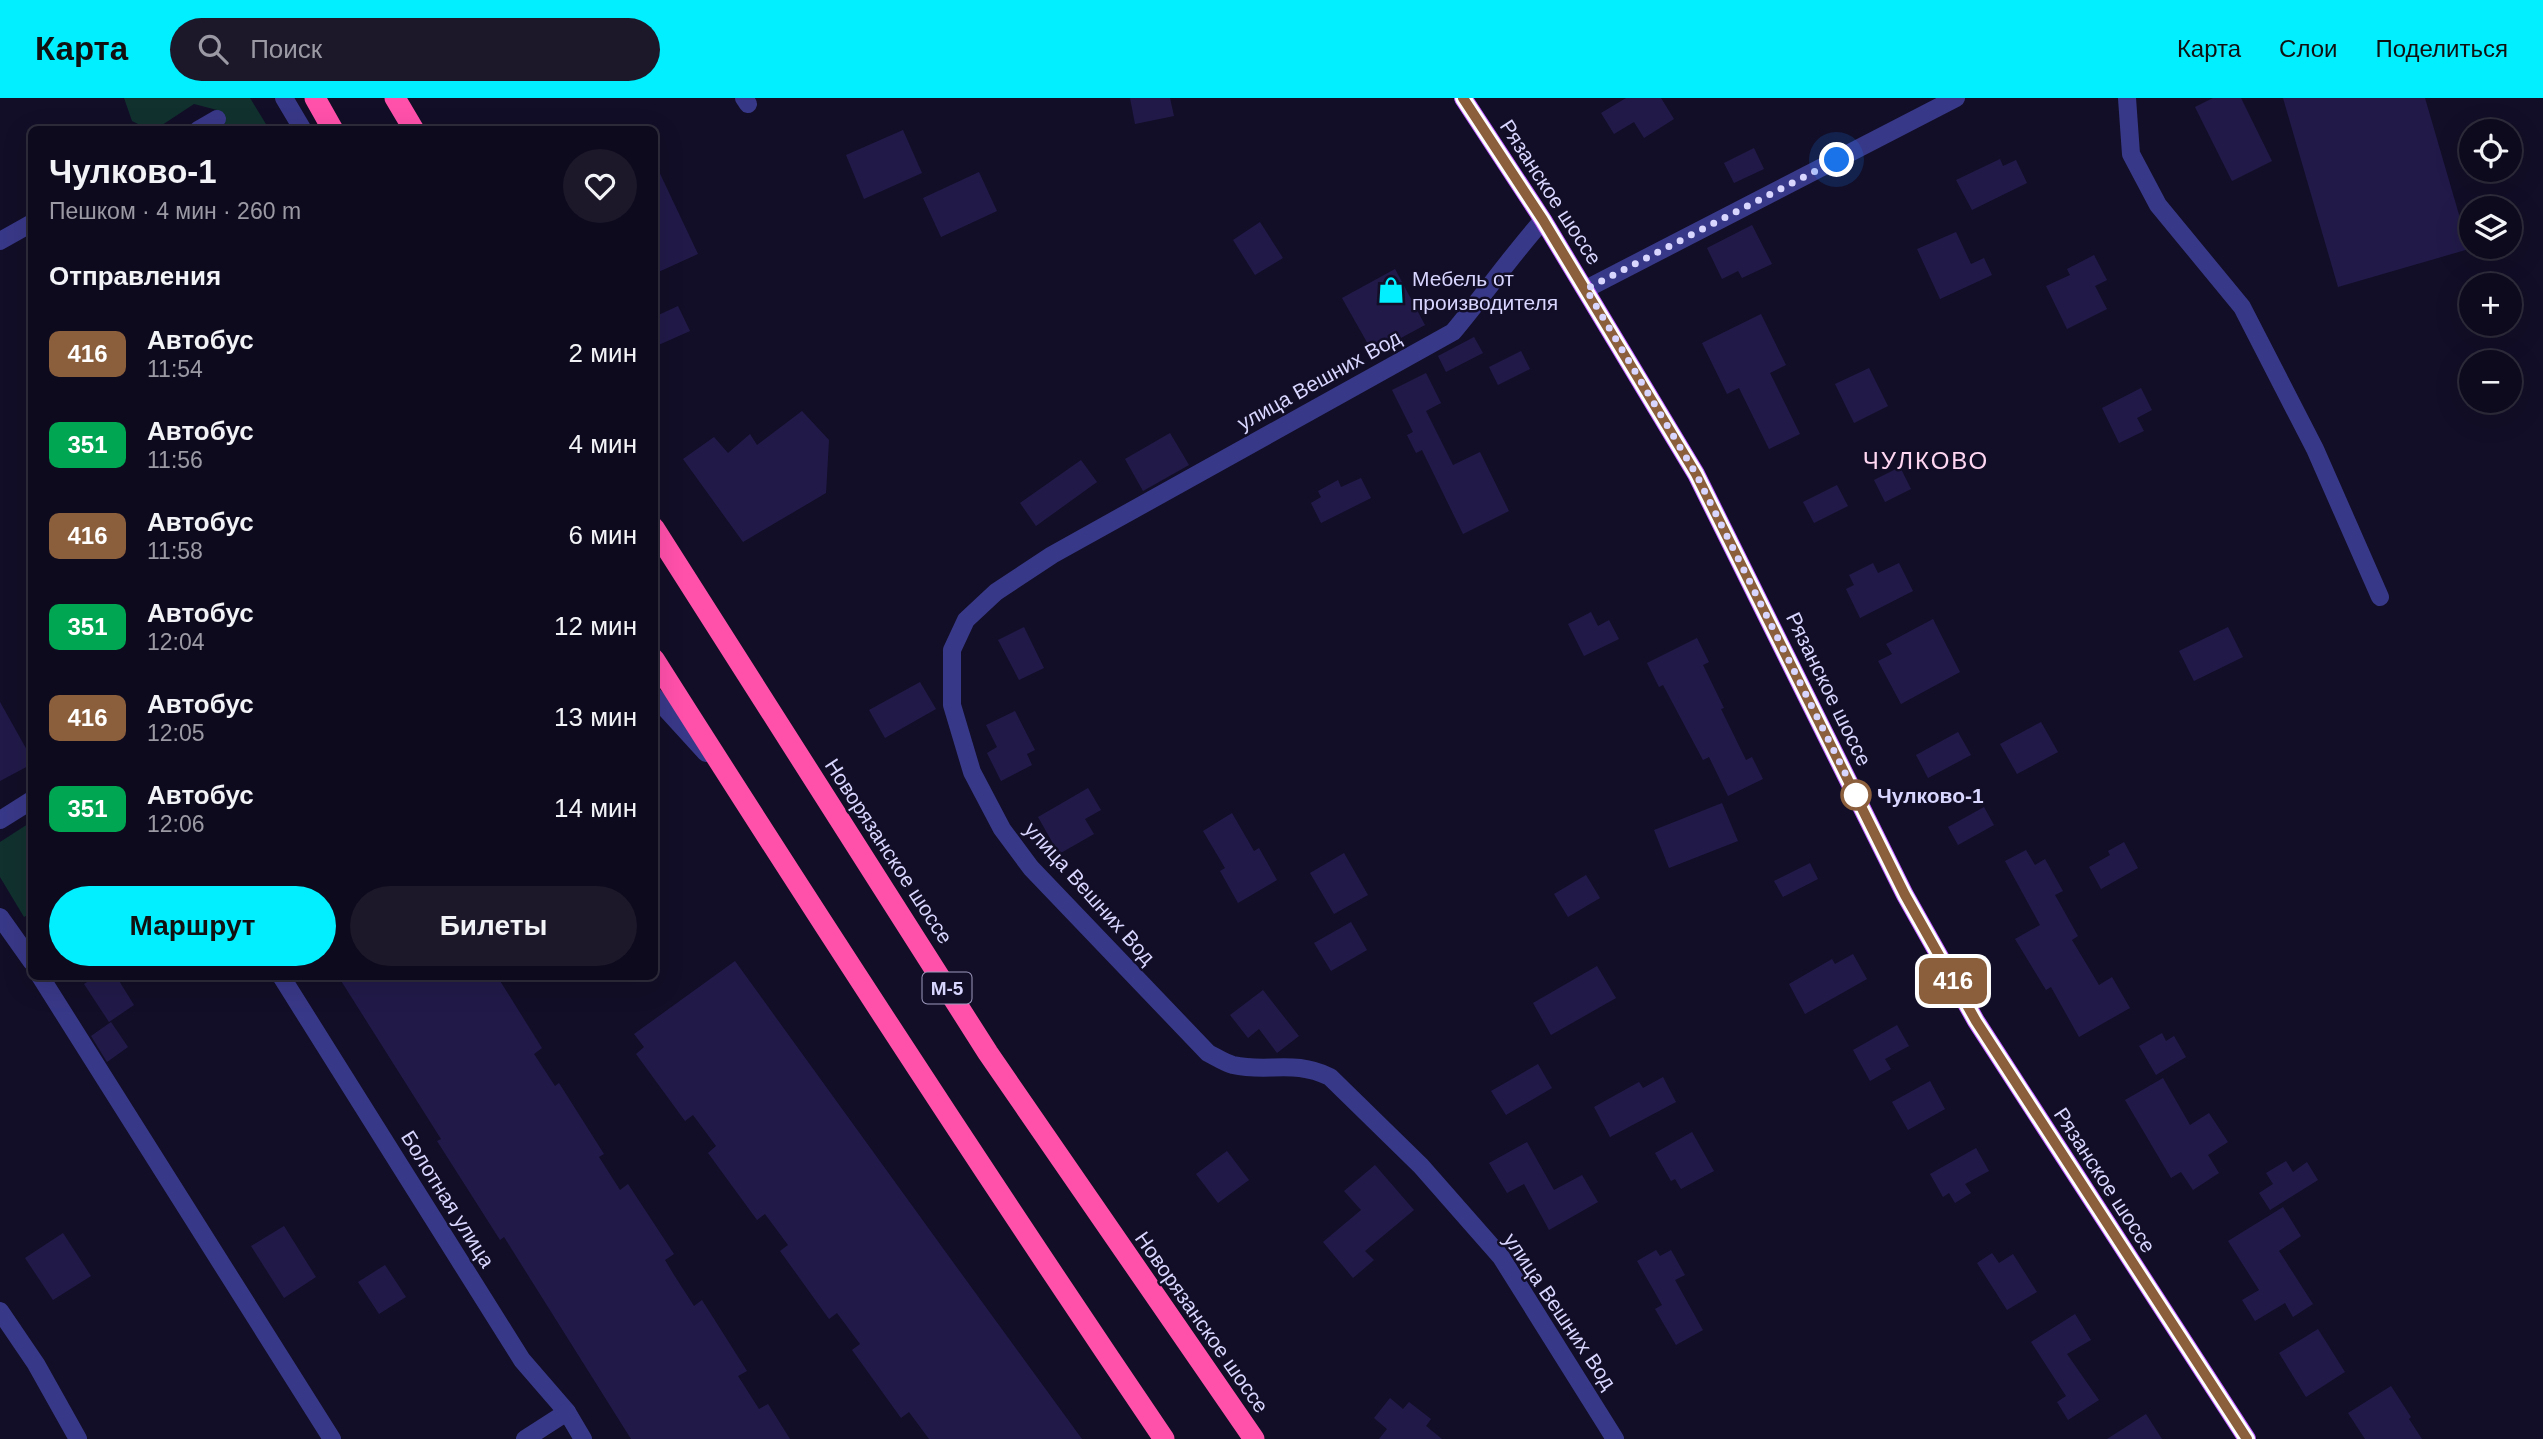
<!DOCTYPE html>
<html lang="ru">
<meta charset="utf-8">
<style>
:root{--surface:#0e0a1d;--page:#1c182a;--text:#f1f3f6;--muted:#9b9aa4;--line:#2e2b3b;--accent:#01efff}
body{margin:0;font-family:Arial,sans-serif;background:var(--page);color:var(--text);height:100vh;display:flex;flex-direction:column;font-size:26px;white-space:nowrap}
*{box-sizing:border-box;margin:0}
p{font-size:23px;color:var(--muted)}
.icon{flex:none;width:38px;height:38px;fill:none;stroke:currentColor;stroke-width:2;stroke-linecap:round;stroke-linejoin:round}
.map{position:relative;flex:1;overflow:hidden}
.side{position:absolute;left:28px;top:28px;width:630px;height:854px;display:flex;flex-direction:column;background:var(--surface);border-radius:10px;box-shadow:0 7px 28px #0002,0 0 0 2px var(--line)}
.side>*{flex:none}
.badge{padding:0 14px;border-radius:10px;font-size:24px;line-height:46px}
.buttons{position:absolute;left:2459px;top:21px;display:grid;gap:14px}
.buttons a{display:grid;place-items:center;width:63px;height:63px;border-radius:50%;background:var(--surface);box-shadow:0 7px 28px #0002,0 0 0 2px var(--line);font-size:35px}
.you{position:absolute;width:35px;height:35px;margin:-18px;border:5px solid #fff;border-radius:50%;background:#1a73e8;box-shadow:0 0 0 10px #1a73e833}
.map>.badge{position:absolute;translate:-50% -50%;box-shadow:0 0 0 4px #fff}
h2{padding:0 21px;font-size:26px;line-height:63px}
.round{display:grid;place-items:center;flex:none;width:74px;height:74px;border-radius:37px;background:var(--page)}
.head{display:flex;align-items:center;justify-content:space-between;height:119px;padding:0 21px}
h1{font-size:33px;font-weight:700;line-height:52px}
.primary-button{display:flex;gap:14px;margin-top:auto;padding:14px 21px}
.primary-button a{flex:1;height:80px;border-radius:42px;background:var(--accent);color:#111;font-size:28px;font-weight:700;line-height:80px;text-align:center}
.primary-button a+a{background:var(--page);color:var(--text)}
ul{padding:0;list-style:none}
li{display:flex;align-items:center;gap:21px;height:91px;padding:0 21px}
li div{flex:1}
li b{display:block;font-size:26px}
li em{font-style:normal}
li .badge{min-width:77px;font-weight:700;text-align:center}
header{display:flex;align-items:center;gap:42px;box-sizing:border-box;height:98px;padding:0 35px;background:var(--accent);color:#111}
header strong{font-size:33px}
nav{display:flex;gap:38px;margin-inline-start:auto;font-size:24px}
.search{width:490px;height:63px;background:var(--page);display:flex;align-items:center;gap:18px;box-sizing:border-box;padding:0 24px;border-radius:38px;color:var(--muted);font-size:26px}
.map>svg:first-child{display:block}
.green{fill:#11312f}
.building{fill:#211a49}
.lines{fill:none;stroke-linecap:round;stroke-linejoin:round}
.minor{stroke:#383888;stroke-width:18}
.major{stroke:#bc5cff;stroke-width:18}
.highway{stroke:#ff50aa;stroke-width:21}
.line-casing{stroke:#fff;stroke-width:16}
.line{stroke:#8b5e3c;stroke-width:10}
.walk{stroke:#d8d5ff;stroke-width:7;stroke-dasharray:0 12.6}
.stop-dot{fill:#fff;stroke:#8b5e3c;stroke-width:3.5}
.labels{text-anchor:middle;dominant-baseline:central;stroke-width:5;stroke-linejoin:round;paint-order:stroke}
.shield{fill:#120e27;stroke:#9d99be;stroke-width:2}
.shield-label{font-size:19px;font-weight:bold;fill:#d8d5ff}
.street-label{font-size:21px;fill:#d8d5ff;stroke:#120e27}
.poi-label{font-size:21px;fill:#d8d5ff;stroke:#120e27;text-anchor:start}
.stop-label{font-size:21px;font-weight:bold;fill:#d8d5ff;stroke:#120e27;text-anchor:start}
.quarter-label{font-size:24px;letter-spacing:2px;fill:#ffd7f2;stroke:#120e27}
</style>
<header>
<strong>Карта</strong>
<div class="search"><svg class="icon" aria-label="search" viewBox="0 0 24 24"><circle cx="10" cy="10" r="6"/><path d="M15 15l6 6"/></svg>Поиск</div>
<nav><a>Карта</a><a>Слои</a><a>Поделиться</a></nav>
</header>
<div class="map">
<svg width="2543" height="1341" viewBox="0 0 2543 1341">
<rect width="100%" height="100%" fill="#120e27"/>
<!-- green -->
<g class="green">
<polygon points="124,0 250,0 269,31 228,31 217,12 194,6 156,31 148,31 132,23"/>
<polygon points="31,724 31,815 24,819 0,779 0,744"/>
</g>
<!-- building -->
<g class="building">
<polygon points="1130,0 1170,0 1174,18 1135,26"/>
<polygon points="1626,0 1661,0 1674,21 1644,40 1634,24 1614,36 1601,15"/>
<polygon points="2213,0 2241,0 2272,63 2232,83 2195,9"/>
<polygon points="2283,0 2425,0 2469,151 2338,189"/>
<polygon points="903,32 922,75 864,101 846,57"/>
<polygon points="1754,50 1764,71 1734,85 1724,65"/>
<polygon points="2000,61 2003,68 2016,62 2027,85 1972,112 1956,82"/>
<polygon points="654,63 698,156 654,176"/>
<polygon points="979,74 997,113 941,139 923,100"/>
<polygon points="1260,124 1283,160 1255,177 1233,142"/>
<polygon points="1752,127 1772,166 1742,180 1738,173 1722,181 1707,150"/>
<polygon points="1956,134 1971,166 1984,160 1992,177 1940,201 1917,151"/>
<polygon points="2094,157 2107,182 2095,188 2107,211 2067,231 2046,188 2070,177 2067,171"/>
<polygon points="1395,171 1425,227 1373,255 1342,200"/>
<polygon points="678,208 690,233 654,249 654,219"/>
<polygon points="1761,216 1786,267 1770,275 1800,336 1769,351 1739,290 1727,296 1702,245"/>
<polygon points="1474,239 1483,255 1446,274 1438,258"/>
<polygon points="1521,253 1530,271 1498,287 1489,269"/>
<polygon points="1869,270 1888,308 1854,325 1835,286"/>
<polygon points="1426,275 1441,305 1426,313 1453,367 1480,354 1509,413 1463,436 1422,352 1416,355 1407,337 1413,334 1392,292"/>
<polygon points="2141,290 2152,312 2137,320 2144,333 2119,345 2102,310"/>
<polygon points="802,313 829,342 826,395 743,444 683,361 714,339 728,355 750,336 757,347"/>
<polygon points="1170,335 1189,367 1143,393 1125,361"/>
<polygon points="1081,362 1097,384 1036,428 1020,405"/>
<polygon points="1900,369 1911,391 1885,404 1874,382"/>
<polygon points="1361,380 1371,400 1321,425 1311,405 1321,399 1318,393 1338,382 1341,389"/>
<polygon points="1837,387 1848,408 1814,425 1803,404"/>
<polygon points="1873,465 1878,475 1899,465 1913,493 1860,520 1846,491 1854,487 1849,477"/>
<polygon points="1591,514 1598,528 1609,522 1619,541 1584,558 1568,526"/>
<polygon points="1933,521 1960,574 1901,606 1878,563 1892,556 1886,546"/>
<polygon points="1024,529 1044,570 1019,582 998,542"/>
<polygon points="2228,529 2243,559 2194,583 2179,553"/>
<polygon points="1697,540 1709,564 1703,567 1724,610 1721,611 1746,662 1752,659 1763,681 1728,698 1709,659 1703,662 1663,587 1659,589 1647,565"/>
<polygon points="920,584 936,611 885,640 869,612"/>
<polygon points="0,604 32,661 32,666 0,683"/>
<polygon points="1015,613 1035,652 1027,656 1032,667 1001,683 987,655 997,649 986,627"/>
<polygon points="2041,624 2058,654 2017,676 2000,646"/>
<polygon points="1958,634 1971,657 1928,680 1916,657"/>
<polygon points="1088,690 1101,712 1085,721 1094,736 1059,756 1038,719"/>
<polygon points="1722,705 1738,743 1669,770 1654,732"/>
<polygon points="1984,709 1994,727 1958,747 1948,729"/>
<polygon points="1232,715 1254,753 1259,750 1277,782 1238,805 1220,773 1225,770 1203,733"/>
<polygon points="2124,744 2138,770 2101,791 2089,769 2110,757 2108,753"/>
<polygon points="2026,752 2035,767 2045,761 2063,793 2055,797 2078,838 2072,842 2099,887 2112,879 2130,910 2079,939 2051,889 2046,892 2015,841 2040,827 2005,763"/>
<polygon points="1344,755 1368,797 1334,816 1310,775"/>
<polygon points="1810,765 1818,781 1783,799 1774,783"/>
<polygon points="1586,777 1600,800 1568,819 1554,796"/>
<polygon points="1351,824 1367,852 1331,873 1314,845"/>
<polygon points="1853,856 1867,881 1805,916 1789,886 1832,861 1835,866"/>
<polygon points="735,863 950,1160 1082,1341 929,1341 909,1314 901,1320 852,1252 860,1246 837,1215 829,1221 780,1153 788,1147 765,1116 757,1122 708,1055 716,1048 693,1017 685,1023 636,956 644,949 634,936"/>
<polygon points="1597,868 1616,900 1551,937 1533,905"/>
<polygon points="96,878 116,878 134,907 109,924 84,886"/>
<polygon points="338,878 497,878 542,950 534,956 555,988 559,985 604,1056 599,1059 620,1092 628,1086 674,1156 665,1162 674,1177 694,1208 702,1202 747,1273 738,1278 759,1311 768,1306 790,1341 631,1341 504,1139 500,1142 437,1043 441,1041"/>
<polygon points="1263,892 1299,938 1277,955 1259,931 1248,940 1230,917"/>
<polygon points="111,924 128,949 107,964 91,938"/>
<polygon points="1897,927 1909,948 1885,961 1891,971 1870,983 1853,952"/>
<polygon points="2162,935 2166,943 2174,938 2186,959 2156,977 2139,948"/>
<polygon points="1538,966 1552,990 1506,1017 1491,993"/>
<polygon points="1663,979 1676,1004 1610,1039 1594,1009 1639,984 1643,990"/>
<polygon points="2163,980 2190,1027 2209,1015 2228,1044 2208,1057 2219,1075 2193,1092 2181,1074 2171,1080 2125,1002"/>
<polygon points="1930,983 1945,1011 1908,1032 1892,1004"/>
<polygon points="1692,1034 1714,1073 1681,1091 1675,1081 1671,1083 1655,1055"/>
<polygon points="1527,1044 1554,1092 1582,1077 1598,1104 1549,1132 1524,1086 1507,1095 1489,1065"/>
<polygon points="1976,1050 1989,1073 1965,1086 1971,1095 1955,1105 1949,1095 1943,1099 1930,1076"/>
<polygon points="1227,1053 1249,1082 1218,1105 1196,1076"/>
<polygon points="2286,1063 2293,1074 2307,1064 2318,1082 2270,1112 2259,1095 2273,1086 2266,1075"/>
<polygon points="1375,1067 1414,1112 1365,1153 1374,1162 1353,1180 1323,1144 1361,1112 1344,1093"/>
<polygon points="2283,1109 2301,1138 2279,1153 2313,1206 2293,1219 2285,1205 2255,1223 2242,1202 2259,1192 2228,1143"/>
<polygon points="284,1128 316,1179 284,1200 251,1148"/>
<polygon points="63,1135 91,1178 53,1202 25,1160"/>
<polygon points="1656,1152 1660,1158 1671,1152 1685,1177 1675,1182 1703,1232 1676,1247 1655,1211 1662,1207 1637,1163"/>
<polygon points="1992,1155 1999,1165 2013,1156 2037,1194 2007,1212 1977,1165"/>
<polygon points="385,1167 406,1199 379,1216 358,1184"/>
<polygon points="2075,1216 2091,1242 2067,1256 2099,1302 2068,1322 2057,1304 2066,1298 2031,1244"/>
<polygon points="2318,1231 2345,1274 2306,1299 2279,1255"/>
<polygon points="2391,1288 2411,1319 2409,1321 2422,1341 2365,1341 2348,1315"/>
<polygon points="1390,1300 1403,1311 1409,1304 1431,1321 1426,1328 1442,1341 1379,1341 1387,1331 1374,1320"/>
<polygon points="2146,1316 2162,1341 2107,1341"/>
</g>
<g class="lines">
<!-- minor -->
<g class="minor">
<polyline points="284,0 303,32"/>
<polyline points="744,0 748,6"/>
<polyline points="2127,0 2131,56 2158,107 2242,209 2315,351 2380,499"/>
<polyline points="198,32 217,21"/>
<path d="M1543 122C1511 158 1484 197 1453 234L1052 457 996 494 966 522 952 552V607L972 674 1002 731 1031 770 1208 955C1216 959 1225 965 1233 967 1269 975 1293 961 1330 979L1421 1068 1501 1159 1615 1341"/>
<polyline points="0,143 32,125"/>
<polyline points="1586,191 1956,0"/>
<polyline points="654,598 706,655"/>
<polyline points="0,722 32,702"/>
<polyline points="0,819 32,864"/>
<polyline points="40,878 332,1341"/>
<polyline points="281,878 522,1262 567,1314 583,1341"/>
<polyline points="0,1213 36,1266 78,1341"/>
<polyline points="525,1341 567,1314"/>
</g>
<!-- major -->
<polyline class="major" points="1463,0 1543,122 1696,376 1905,797 1976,923 2247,1341"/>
<!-- highway -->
<g class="highway">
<polyline points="315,0 333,32"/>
<polyline points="395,0 414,32"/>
<polyline points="654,430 988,955 1254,1341"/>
<path d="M654 561C820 823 990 1084 1164 1341"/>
</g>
</g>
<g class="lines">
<defs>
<polyline id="line" points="1463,0 1543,122 1696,376 1905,797 1976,923 2247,1341"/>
</defs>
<!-- line casing -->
<use href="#line" class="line-casing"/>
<!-- line -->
<use href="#line" class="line"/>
<!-- walk -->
<polyline class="walk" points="1837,62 1586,191 1696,376 1859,703 1856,697"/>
</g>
<!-- icons -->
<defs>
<symbol id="shop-bare" viewBox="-9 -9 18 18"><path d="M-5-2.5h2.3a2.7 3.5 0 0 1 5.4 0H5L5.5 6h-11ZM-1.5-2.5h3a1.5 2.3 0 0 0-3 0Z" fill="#01efff" stroke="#120e27" stroke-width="2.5" paint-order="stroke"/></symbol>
</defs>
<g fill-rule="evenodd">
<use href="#shop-bare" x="1372" y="173" width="38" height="38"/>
</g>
<!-- markers -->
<circle class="stop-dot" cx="1856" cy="697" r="14"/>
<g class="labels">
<!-- shield labels -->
<rect class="shield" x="922.5" y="874.5" width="49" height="31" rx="5"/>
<g class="shield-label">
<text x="947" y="890">М-5</text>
</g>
<!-- street labels -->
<g class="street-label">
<text transform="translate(1551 94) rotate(57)">Рязанское шоссе</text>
<text transform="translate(1319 282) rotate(-29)">улица Вешних Вод</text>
<text transform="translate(1829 591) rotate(64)">Рязанское шоссе</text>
<text transform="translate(889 753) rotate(57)">Новорязанское шоссе</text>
<text transform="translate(1090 795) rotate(48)">улица Вешних Вод</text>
<text transform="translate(2105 1082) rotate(57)">Рязанское шоссе</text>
<text transform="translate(448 1101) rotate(58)">Болотная улица</text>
<text transform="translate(1560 1213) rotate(56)">улица Вешних Вод</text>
<text transform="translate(1202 1224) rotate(55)">Новорязанское шоссе</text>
</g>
<!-- poi labels -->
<g class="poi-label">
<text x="1412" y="180">Мебель от<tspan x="1412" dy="24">производителя</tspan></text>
</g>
<!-- stop labels -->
<g class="stop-label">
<text x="1877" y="697">Чулково-1</text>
</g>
<!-- quarter labels -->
<g class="quarter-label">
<text x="1926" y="362">ЧУЛКОВО</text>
</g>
</g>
</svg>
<div class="buttons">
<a><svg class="icon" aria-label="locate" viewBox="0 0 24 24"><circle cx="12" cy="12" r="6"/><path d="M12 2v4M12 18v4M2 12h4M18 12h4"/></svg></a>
<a><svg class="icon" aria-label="layers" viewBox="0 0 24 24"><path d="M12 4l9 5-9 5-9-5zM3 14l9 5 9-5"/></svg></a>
<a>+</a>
<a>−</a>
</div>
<div class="you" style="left:1837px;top:62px"></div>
<b class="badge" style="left:1953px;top:883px;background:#8b5e3c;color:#fff">416</b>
<section class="side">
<div class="head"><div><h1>Чулково-1</h1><p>Пешком · 4 мин · 260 m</p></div><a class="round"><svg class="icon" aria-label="heart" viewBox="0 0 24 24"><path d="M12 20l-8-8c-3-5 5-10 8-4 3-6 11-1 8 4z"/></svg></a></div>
<h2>Отправления</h2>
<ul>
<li><span class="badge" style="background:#8b5e3c;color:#fff">416</span><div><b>Автобус</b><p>11:54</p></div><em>2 мин</em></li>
<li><span class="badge" style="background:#00a651;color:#fff">351</span><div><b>Автобус</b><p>11:56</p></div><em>4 мин</em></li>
<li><span class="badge" style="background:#8b5e3c;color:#fff">416</span><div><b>Автобус</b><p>11:58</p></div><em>6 мин</em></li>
<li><span class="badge" style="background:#00a651;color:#fff">351</span><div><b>Автобус</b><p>12:04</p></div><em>12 мин</em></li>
<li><span class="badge" style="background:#8b5e3c;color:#fff">416</span><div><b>Автобус</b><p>12:05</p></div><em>13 мин</em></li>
<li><span class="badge" style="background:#00a651;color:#fff">351</span><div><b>Автобус</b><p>12:06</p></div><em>14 мин</em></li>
</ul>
<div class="primary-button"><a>Маршрут</a><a>Билеты</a></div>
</section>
</div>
